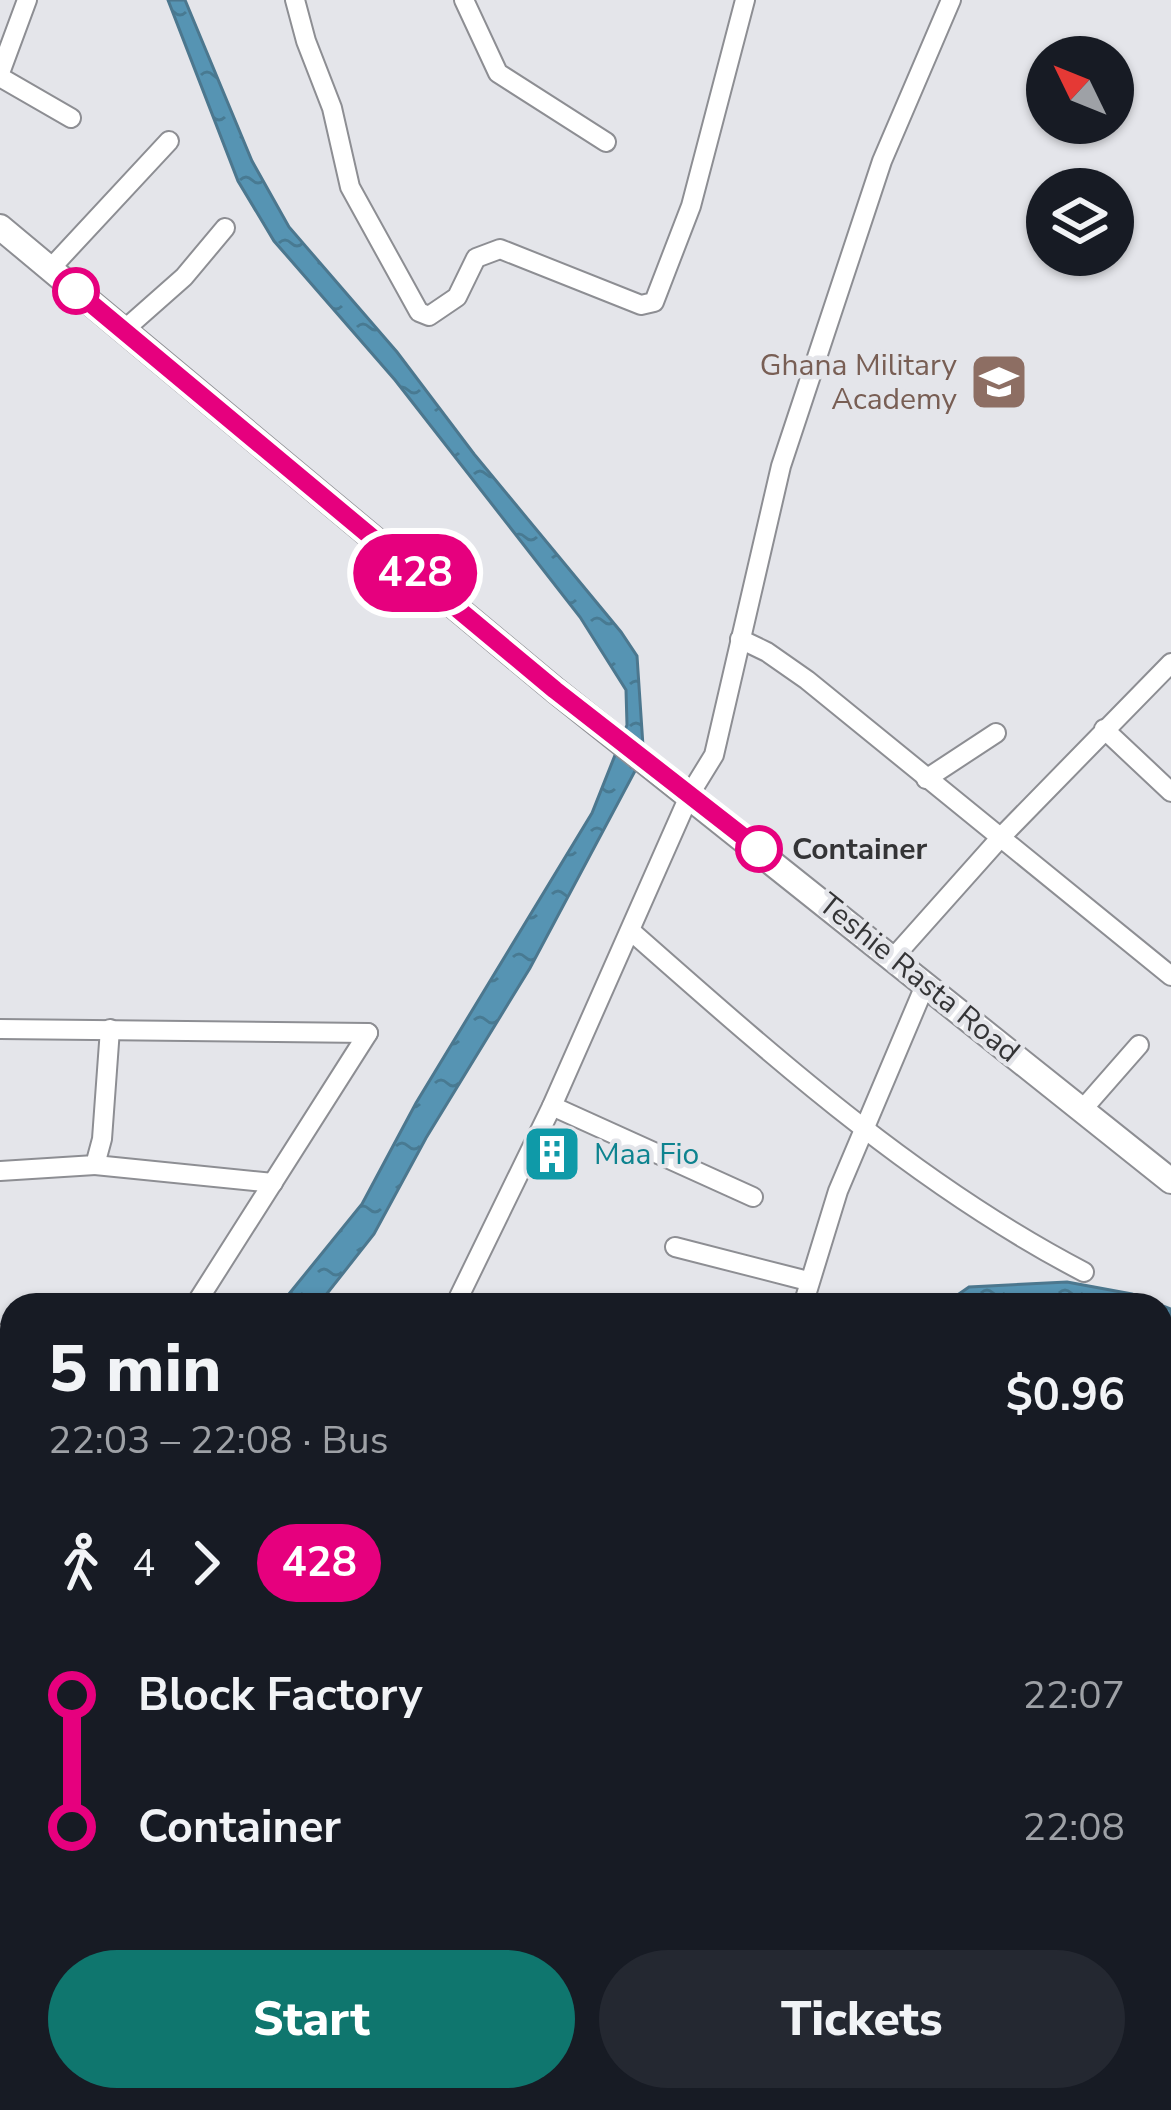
<!DOCTYPE html>
<meta charset="utf-8">
<style>
:root{--surface:#171b24;--page:#242831;--text:#f1f3f6;--muted:#9ea1a6;--accent:#0f766e}
body{margin:0;font-family:"Nunito Sans",sans-serif;background:var(--page);color:var(--text);height:100vh;display:flex;flex-direction:column;font-size:45px;white-space:nowrap}
*{box-sizing:border-box;margin:0}
p{font-size:39px;color:var(--muted)}
.icon{flex:none;width:66px;height:66px;fill:none;stroke:currentColor;stroke-width:2;stroke-linecap:round;stroke-linejoin:round}
.map{position:relative;flex:1;overflow:hidden}
.drawer{position:absolute;left:0px;top:1293px;width:1173px;height:819px;display:flex;flex-direction:column;background:var(--surface);border-radius:36px 36px 0 0;box-shadow:0 3px 9px #0004}
.drawer>*{flex:none}
.badge{padding:0 24px;border-radius:39px;font-size:42px;line-height:78px}
.needle{width:78px;rotate:313deg}
.controls{position:absolute;left:1026px;top:36px;display:grid;gap:24px}
.controls a{display:grid;place-items:center;width:108px;height:108px;border-radius:50%;background:var(--surface);box-shadow:0 3px 9px #0004;font-size:60px}
.map>.badge{position:absolute;translate:-50% -50%;box-shadow:0 0 0 6px #fff}
.legs{display:flex;align-items:center;gap:18px;height:132px;padding:0 48px;font-size:39px}
.legs p{margin-inline-start:auto}
.overview{display:flex;align-items:center;justify-content:space-between;height:204px;padding:0 48px}
h1{font-size:66px;font-weight:800;line-height:90px}
.cta{display:flex;gap:24px;margin-top:auto;padding:24px 48px}
.cta a{flex:1;height:138px;border-radius:72px;background:var(--accent);color:#fff;font-size:48px;font-weight:800;line-height:138px;text-align:center}
.cta a+a{background:var(--page);color:var(--text)}
ul{padding:0 48px;list-style:none}
li{display:flex;align-items:center;gap:42px;height:132px;font-size:45px}
li i{display:grid;place-items:center;width:18px;height:100%;margin:0 15px;background:currentColor}
li i::after{content:'';width:30px;height:30px;margin:-15px;border:9px solid;border-radius:50%;background:var(--surface)}
li p{margin-inline-start:auto}
li:first-child i{background:linear-gradient(#0000 50%,currentColor 0)}
li:last-child i{background:linear-gradient(currentColor 50%,#0000 0)}
.map>svg:first-child{display:block}
.water{fill:url(#water-ripples);stroke:#4c778e;stroke-width:3}
.lines{fill:none;stroke-linecap:round;stroke-linejoin:round}
.minor-casing{stroke:#8d8e93;stroke-width:22}
.major-casing{stroke:#8d8e93;stroke-width:28}
.minor{stroke:#fff;stroke-width:18}
.major{stroke:#fff;stroke-width:24}
.line-1-casing{stroke:#fff;stroke-width:27}
.line-1{stroke:#e6007e;stroke-width:18}
.stop-1-dot{fill:#fff;stroke:#e6007e;stroke-width:6}
.labels{text-anchor:middle;dominant-baseline:central;stroke-width:9;stroke-linejoin:round;paint-order:stroke}
.education-label{font-size:30px;fill:#785e54;stroke:#e4e5ea;text-anchor:end}
.stop-label{font-size:30px;font-weight:bold;fill:#343436;stroke:#e4e5ea;text-anchor:start}
.street-label{font-size:30px;fill:#343436;stroke:#e4e5ea}
.culture-label{font-size:30px;fill:#0d838f;stroke:#e4e5ea;text-anchor:start}
</style>
<div class="map">
<svg width="1171" height="2110" viewBox="0 0 1171 2110">
<defs>
<pattern id="water-ripples" width="26" height="14" patternUnits="userSpaceOnUse" patternTransform="scale(3)"><rect width="26" height="14" fill="#5694b3"/><path d="M2 4q2-2 4 0t4 0M15 11q2-2 4 0t4 0" fill="none" stroke="#487a92"/></pattern>
</defs>
<rect width="100%" height="100%" fill="#e4e5ea"/>
<!-- water -->
<g class="water">
<polygon points="168,0 185,0 252,161 289,227 397,352 474,454 621,632 637,656 643,746 635,771 530,968 426,1138 374,1234 318,1305 280,1305 362,1204 416,1103 592,813 627,725 626,690 580,617 395,380 274,241 238,181"/>
<polygon points="1067,1282 1132,1294 1171,1309 1171,1352 1161,1347 1161,1305 943,1305 969,1287"/>
</g>
<g class="lines">
<defs>
<g id="minor">
<polyline points="295,0 306,41 332,108 350,187 419,312 429,316 457,297 476,258 500,249 641,305 654,302 691,206 745,0"/>
<polyline points="464,0 498,73 606,142"/>
<polyline points="0,73 27,0"/>
<polyline points="0,77 71,118"/>
<polyline points="50,269 169,141"/>
<polyline points="124,330 184,277 225,228"/>
<polyline points="740,639 767,652 807,680 1171,976"/>
<polyline points="1104,729 1171,792"/>
<polyline points="926,779 996,733"/>
<path d="M632 932C774 1057 915 1184 1084 1272"/>
<polyline points="894,957 1001,837 1171,663"/>
<polyline points="0,1029 368,1033"/>
<polyline points="552,1106 753,1197"/>
<polyline points="1082,1110 1139,1045"/>
<polyline points="95,1165 273,1183"/>
<polyline points="0,1171 95,1165 102,1139 110,1029"/>
<polyline points="675,1247 808,1281"/>
<polyline points="195,1305 368,1033"/>
<polyline points="455,1305 552,1106 690,794 714,755 781,466 882,161 951,0"/>
<polyline points="803,1305 838,1191 926,983"/>
<polyline points="0,1334 12,1338"/>
<polyline points="0,1518 12,1523"/>
<polyline points="1161,1724 1171,1725"/>
<polyline points="0,1973 12,1975"/>
<polyline points="66,2110 67,2100"/>
<polyline points="277,2110 279,2100"/>
<polyline points="438,2110 439,2100"/>
<polyline points="584,2110 585,2100"/>
<polyline points="701,2110 702,2100"/>
<polyline points="807,2110 808,2100"/>
<polyline points="942,2110 944,2100"/>
<polyline points="1059,2110 1060,2100"/>
</g>
<polyline id="major" points="0,227 555,690 1171,1181"/>
</defs>
<!-- minor casing -->
<use href="#minor" class="minor-casing"/>
<!-- major casing -->
<use href="#major" class="major-casing"/>
<!-- minor -->
<use href="#minor" class="minor"/>
<!-- major -->
<use href="#major" class="major"/>
</g>
<g class="lines">
<defs>
<polyline id="line-1" points="76,291 555,690 759,849"/>
</defs>
<!-- line-1 casing -->
<use href="#line-1" class="line-1-casing"/>
<!-- line-1 -->
<use href="#line-1" class="line-1"/>
</g>
<!-- icons -->
<defs>
<symbol id="school-square" viewBox="-11 -11 22 22"><rect x="-9" y="-9" width="18" height="18" rx="4" fill="#8d6e63" stroke="#e4e5ea"/><path d="M0-5L7-2L0 1L-7-2ZM-4 1L0 2.5L4 1V4Q0 6-4 4Z" fill="#fff"/></symbol>
<symbol id="building-square" viewBox="-11 -11 22 22"><rect x="-9" y="-9" width="18" height="18" rx="4" fill="#0f9aa8" stroke="#e4e5ea"/><path d="M-4-6H4V6H1V3H-1V6H-4ZM-2.5-4.3h1.7v1.8h-1.7ZM.8-4.3h1.7v1.8H.8ZM-2.5-1h1.7V.8h-1.7ZM.8-1h1.7V.8H.8Z" fill="#fff"/></symbol>
</defs>
<g fill-rule="evenodd">
<use href="#school-square" x="966" y="349" width="66" height="66"/>
<use href="#building-square" x="519" y="1121" width="66" height="66"/>
</g>
<!-- markers -->
<g class="stop-1-dot">
<circle cx="76" cy="291" r="21"/>
<circle cx="759" cy="849" r="21"/>
</g>
<g class="labels">
<!-- education labels -->
<g class="education-label">
<text x="957" y="365">Ghana Military<tspan x="957" dy="34">Academy</tspan></text>
</g>
<!-- stop labels -->
<g class="stop-label">
<text x="792" y="849">Container</text>
</g>
<!-- street labels -->
<g class="street-label">
<text transform="translate(919 978) rotate(39)">Teshie Rasta Road</text>
</g>
<!-- culture labels -->
<g class="culture-label">
<text x="594" y="1154">Maa Fio</text>
</g>
</g>
</svg>
<div class="controls">
<a><svg class="needle" viewBox="-14 -14 28 28"><path d="M0-13l5 13h-10z" fill="#e53935"/><path d="M0 13l5-13h-10z" fill="#9ea1a6"/></svg></a>
<a><svg class="icon" aria-label="layers" viewBox="0 0 24 24"><path d="M12 4l9 5-9 5-9-5zM3 14l9 5 9-5"/></svg></a>
</div>
<b class="badge" style="left:415px;top:573px;background:#e6007e;color:#fff">428</b>
<section class="drawer">
<div class="overview"><div><h1>5 min</h1><p>22:03 – 22:08 · Bus</p></div><b>$0.96</b></div>
<div class="legs"><svg class="icon" aria-label="walk" viewBox="0 0 24 24"><circle cx="13" cy="4" r="2"/><path d="M13 8l-2 6 4 7M11 14l-3 7M7 12l3-4h3l4 4"/></svg>4<svg class="icon" aria-label="forward" viewBox="0 0 24 24"><path d="M9 5l7 7-7 7"/></svg><b class="badge" style="background:#e6007e;color:#fff">428</b></div>
<ul>
<li><i style="color:#e6007e"></i><b>Block Factory</b><p>22:07</p></li>
<li><i style="color:#e6007e"></i><b>Container</b><p>22:08</p></li>
</ul>
<div class="cta"><a>Start</a><a>Tickets</a></div>
</section>
</div>
